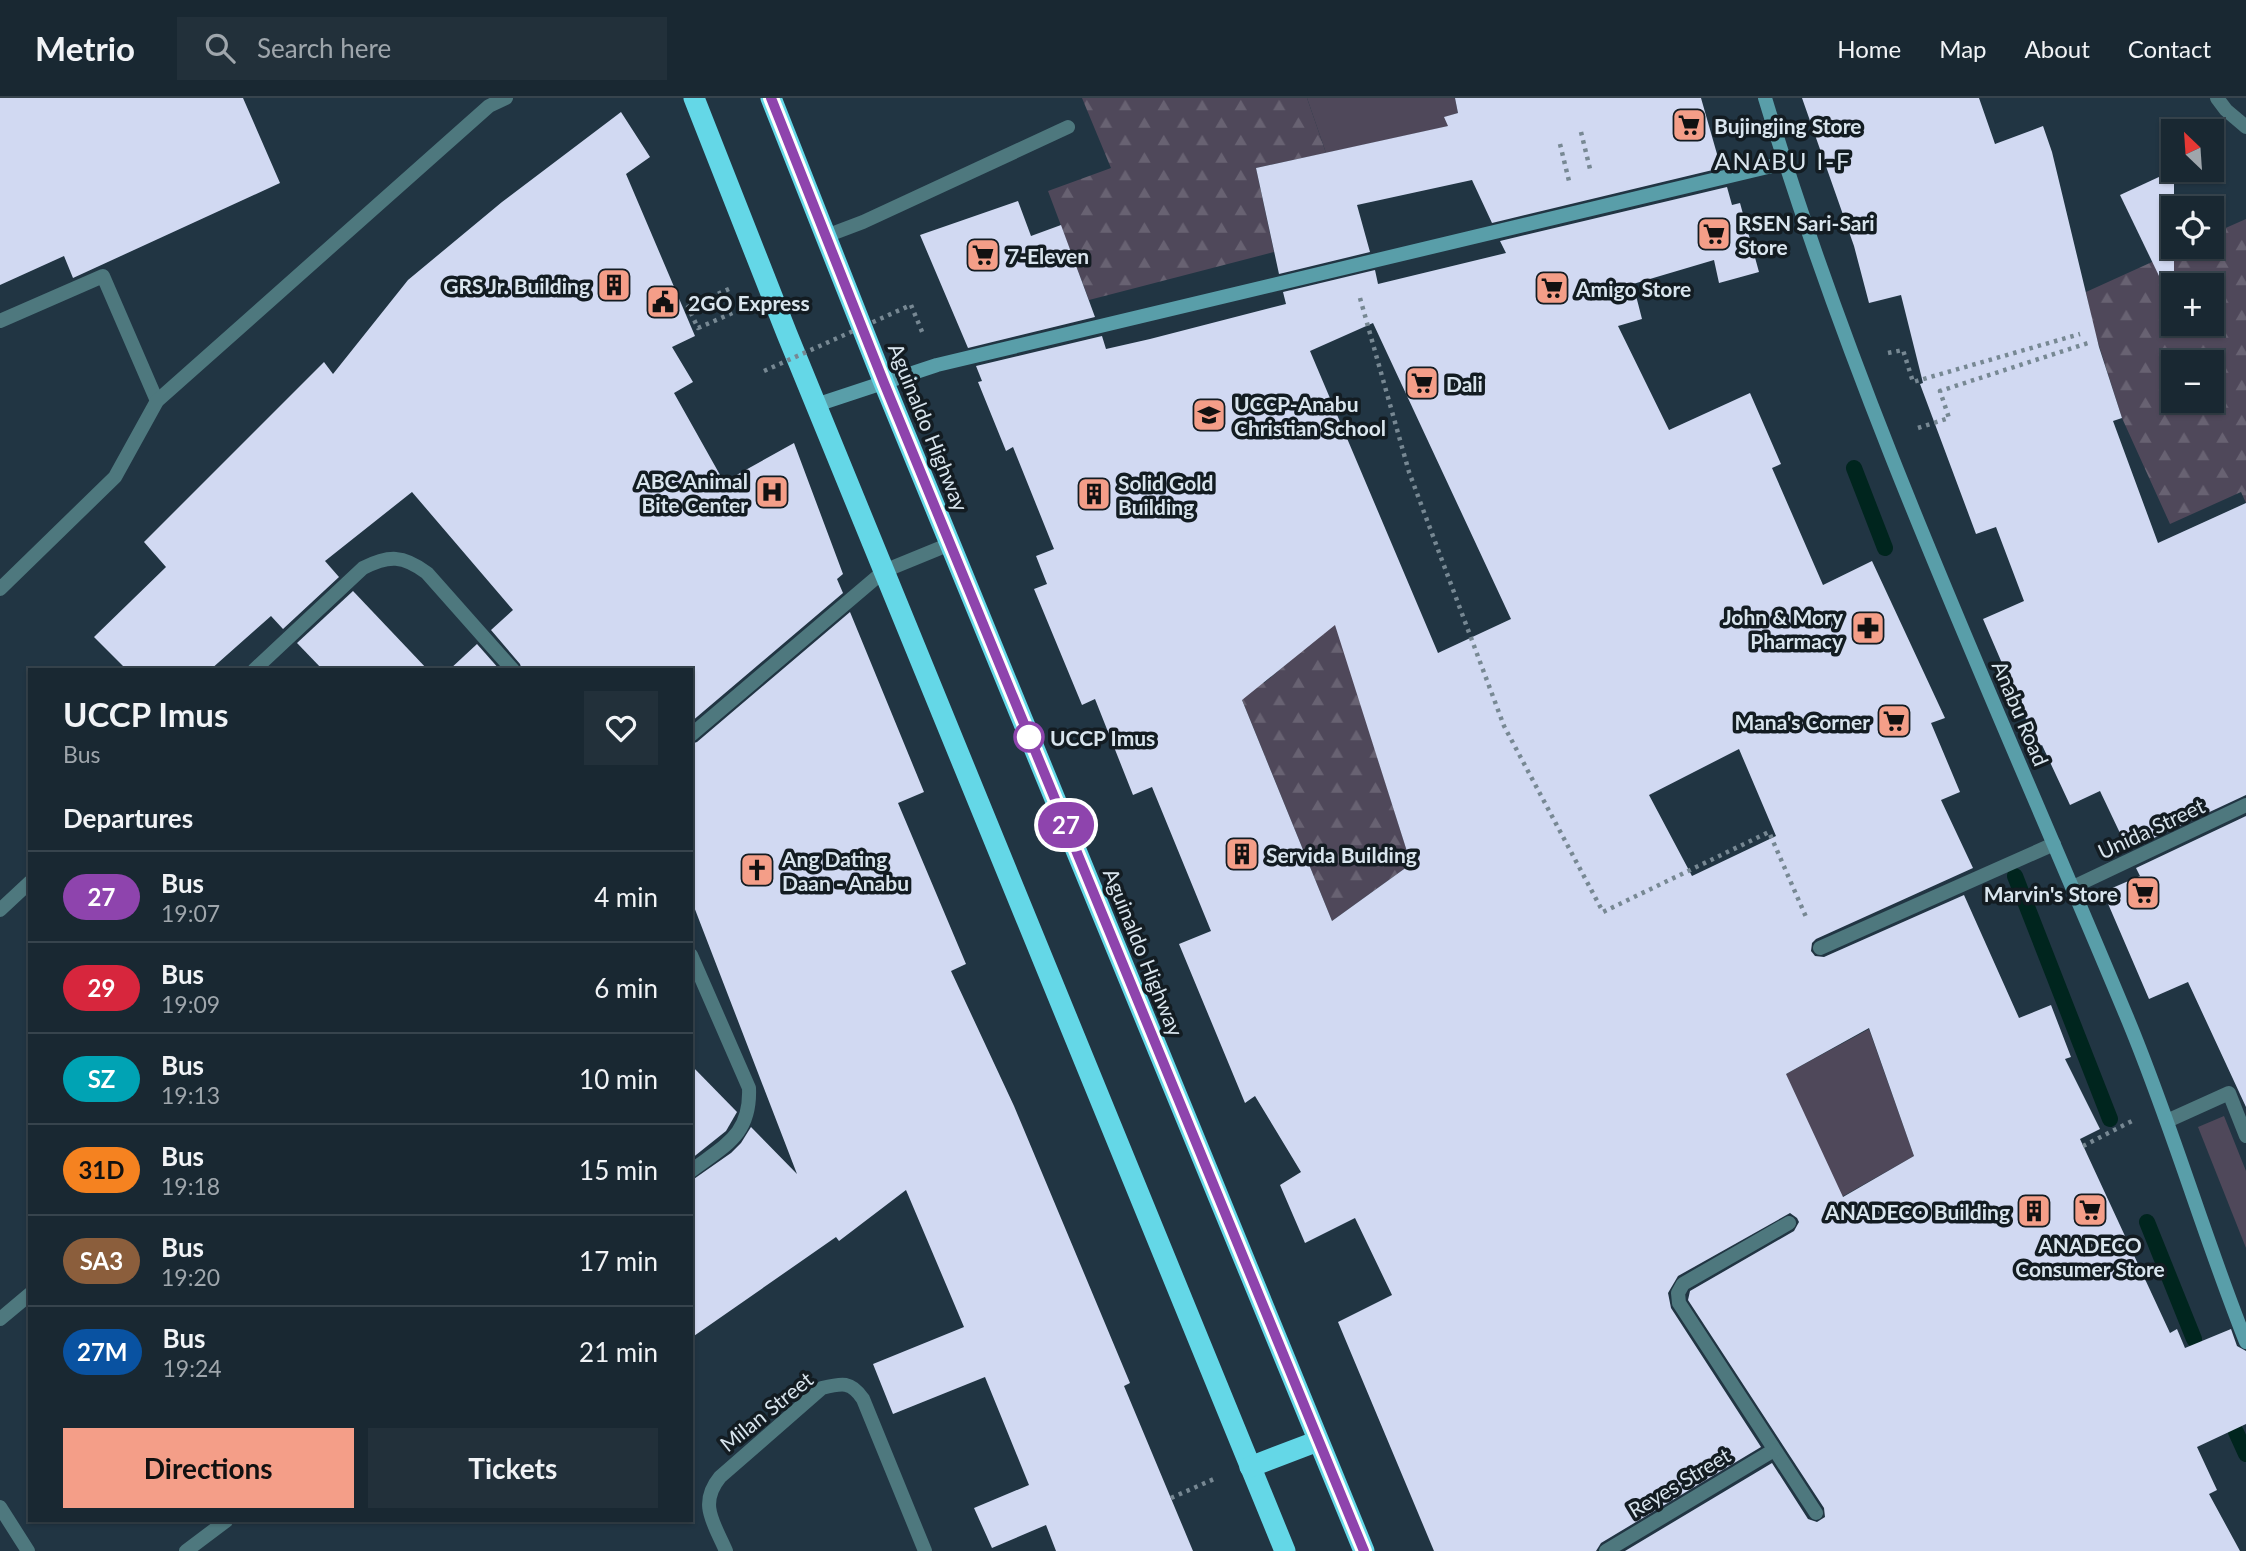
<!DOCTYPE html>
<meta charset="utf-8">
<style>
:root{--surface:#192832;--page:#22303a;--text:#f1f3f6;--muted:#9fa6ac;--line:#37444d;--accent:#f49e88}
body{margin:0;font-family:Lato,sans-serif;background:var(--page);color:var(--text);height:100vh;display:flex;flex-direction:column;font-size:26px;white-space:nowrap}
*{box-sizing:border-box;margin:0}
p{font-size:23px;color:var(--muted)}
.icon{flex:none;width:38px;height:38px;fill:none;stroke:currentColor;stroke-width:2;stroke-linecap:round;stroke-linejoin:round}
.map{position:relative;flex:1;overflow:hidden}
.sheet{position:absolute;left:28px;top:570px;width:665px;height:854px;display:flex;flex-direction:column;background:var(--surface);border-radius:0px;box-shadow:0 2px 5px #0004,0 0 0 2px var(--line)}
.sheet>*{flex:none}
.badge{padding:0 14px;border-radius:23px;font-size:24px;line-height:46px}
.needle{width:46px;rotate:335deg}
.tools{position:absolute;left:2161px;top:21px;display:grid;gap:14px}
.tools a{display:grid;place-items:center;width:63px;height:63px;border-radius:0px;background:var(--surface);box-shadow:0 2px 5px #0004,0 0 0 2px var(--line);font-size:35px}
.map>.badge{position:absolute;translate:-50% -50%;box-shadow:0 0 0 4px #fff}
h2{padding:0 35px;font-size:26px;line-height:63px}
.round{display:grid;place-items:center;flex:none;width:74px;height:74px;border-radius:0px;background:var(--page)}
.summary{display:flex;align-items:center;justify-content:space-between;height:119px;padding:0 35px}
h1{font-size:33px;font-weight:700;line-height:52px}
.cta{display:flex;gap:14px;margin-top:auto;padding:14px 35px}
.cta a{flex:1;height:80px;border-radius:0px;background:var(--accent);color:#111;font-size:28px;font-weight:700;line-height:80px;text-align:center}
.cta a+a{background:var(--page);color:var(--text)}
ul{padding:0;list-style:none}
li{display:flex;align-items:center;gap:21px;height:91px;padding:0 35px;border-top:2px solid var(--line)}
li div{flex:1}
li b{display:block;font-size:26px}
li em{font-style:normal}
li .badge{min-width:77px;font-weight:700;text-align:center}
header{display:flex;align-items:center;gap:42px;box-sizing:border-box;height:98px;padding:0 35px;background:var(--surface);border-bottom:2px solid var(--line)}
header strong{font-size:33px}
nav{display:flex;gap:38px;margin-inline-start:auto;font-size:24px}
.search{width:490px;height:63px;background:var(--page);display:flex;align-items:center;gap:18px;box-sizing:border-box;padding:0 24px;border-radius:0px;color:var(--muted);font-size:26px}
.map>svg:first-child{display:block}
.green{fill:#4f485a}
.forest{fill:url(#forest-firs);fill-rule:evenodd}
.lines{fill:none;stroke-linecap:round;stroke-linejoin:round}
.stream{stroke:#00251e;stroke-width:16}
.building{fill:#d1d9f2;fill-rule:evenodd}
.path{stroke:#778893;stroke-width:4.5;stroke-dasharray:3.5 5;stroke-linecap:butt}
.lane{stroke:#4e787e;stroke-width:14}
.street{stroke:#4e787e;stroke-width:14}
.secondary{stroke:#599ea9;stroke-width:14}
.highway{stroke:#64d7e7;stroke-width:21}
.path-bridge{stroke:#778893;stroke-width:4.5;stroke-dasharray:3.5 5;stroke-linecap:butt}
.line-casing{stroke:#fff;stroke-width:16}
.line{stroke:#8e44ad;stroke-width:10}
.stop-dot{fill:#fff;stroke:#8e44ad;stroke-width:3.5}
.labels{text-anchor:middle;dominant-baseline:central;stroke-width:7;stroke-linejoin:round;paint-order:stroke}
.poi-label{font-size:21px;font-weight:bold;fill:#d9e5ee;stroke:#131c22;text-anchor:start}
.street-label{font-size:21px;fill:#d9e5ee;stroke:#131c22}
.stop-label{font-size:21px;font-weight:bold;fill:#d9e5ee;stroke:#131c22;text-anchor:start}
.quarter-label{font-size:24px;letter-spacing:2px;fill:#d9e5ee;stroke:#131c22}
</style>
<header>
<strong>Metrio</strong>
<div class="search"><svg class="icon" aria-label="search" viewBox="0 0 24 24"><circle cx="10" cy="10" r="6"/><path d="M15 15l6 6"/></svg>Search here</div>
<nav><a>Home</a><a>Map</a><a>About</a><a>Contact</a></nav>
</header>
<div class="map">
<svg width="2246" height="1453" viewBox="0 0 2246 1453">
<defs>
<pattern id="forest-firs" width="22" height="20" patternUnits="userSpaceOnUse" patternTransform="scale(1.75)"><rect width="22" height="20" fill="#4f485a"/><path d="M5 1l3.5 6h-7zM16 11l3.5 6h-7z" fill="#686272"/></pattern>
</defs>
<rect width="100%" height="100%" fill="#213543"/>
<!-- green -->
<g class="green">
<polygon points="1307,0 1455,0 1458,15 1445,19 1449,28 1326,55"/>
<polygon points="1869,931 1914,1058 1833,1104 1786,976"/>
<polygon points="2224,1018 2246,1073 2246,1150 2198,1029"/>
</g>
<!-- forest -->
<g class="forest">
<polygon points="1082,0 1307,0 1326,55 1256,70 1274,154 1089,202 1048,93 1111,70"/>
<path d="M2246 121V405L2241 394 2170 426 2122 320 2094 232 2086 194 2185 149H2212V136ZM2174 187H2212V226H2174ZM2174 264H2212V303H2174Z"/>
<polygon points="1327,499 1411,766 1332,823 1225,560 1264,585 1291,562 1293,518"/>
</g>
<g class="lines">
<!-- stream -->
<g class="stream">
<polyline points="1854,370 1885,450"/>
<polyline points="2015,778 2110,1021"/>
<polyline points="2147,1124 2194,1241"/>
<polyline points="2236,1334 2246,1356"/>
</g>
</g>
<!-- building -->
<g class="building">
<polygon points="0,0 243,0 280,85 73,180 64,158 0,187"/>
<polygon points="1455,0 1701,0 1721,70 1492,125 1472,82 1357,107 1370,154 1279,176 1256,70 1448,28 1444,19 1458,15"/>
<polygon points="1802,0 1979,0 1995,46 2043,28 2052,54 2099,249 2122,320 2113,323 2158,445 2246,405 2246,697 2128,752 2100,693 2070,707 2042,647 2038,649 1983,521 2024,503 1996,429 1976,436 1920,286 1923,285 1901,197 1869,205 1854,148"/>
<polygon points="621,14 650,59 626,76 695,238 672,249 693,284 674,295 724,384 794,345 843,476 837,481 843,495 691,624 691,572 522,572 520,566 491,532 513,512 412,394 325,463 339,479 283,531 271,518 210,572 127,572 94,539 166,469 144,444 324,264 333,276 408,182 502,104"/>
<polygon points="2174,72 2174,209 2120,97"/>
<path d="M1727 89 1732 107 1740 105 1759 174 1719 185 1714 162 1633 186 1642 221 1618 228 1669 332 1750 295 1781 366 1772 370 1823 487 1872 463 1945 620 1931 625 1960 694 1941 702 1973 770 1816 841 1812 845 1811 853 1815 858 1824 859 1964 797 2019 920 2051 907 2071 959 2065 961 2100 1031 2080 1041 2170 1235 2177 1231 2185 1250 2231 1231 2237 1248 2246 1253V1326L2197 1349 2217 1392 2209 1396 2240 1453H1625L1772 1365 1808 1421 1817 1424 1825 1419 1824 1410 1688 1202 1690 1193 1794 1133 1799 1124 1797 1120 1790 1115 1678 1178 1668 1195 1671 1210 1761 1349 1601 1445 1596 1453H1434L1338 1224 1392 1197 1355 1120 1305 1145 1280 1087 1301 1074 1255 998 1245 1005 1179 846 1211 833 1152 689 1133 697 1095 601 1082 607 1034 491 1047 486 1036 458 1054 451 1013 349 1006 353 978 284 982 283 976 268 1102 238 1106 251 1150 241 1286 206 1283 194 1375 172 1378 186 1506 155 1500 143ZM1373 225 1511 521 1438 555 1310 253ZM1335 527 1411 766 1332 823 1242 602ZM1739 651 1776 738 1692 778 1649 697ZM1869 930 1914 1058 1843 1099 1786 976Z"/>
<polygon points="1018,103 1031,138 1061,127 1095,219 968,250 920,137"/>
<polygon points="353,493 428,572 323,572 297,545"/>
<polygon points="850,514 924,694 898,705 966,866 951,873 1014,1008 1130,1285 1124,1288 1193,1453 1056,1453 1046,1427 992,1450 974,1410 1029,1387 985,1279 893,1316 873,1266 964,1229 906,1092 839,1143 836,1139 691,1240 691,1083 731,1055 741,1045 751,1029 797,1076 691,801 691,646 697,644"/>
<polygon points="477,546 500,572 449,572"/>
<polygon points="2246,718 2246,1009 2188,884 2149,901 2103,794 2140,778 2136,770"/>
<polygon points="691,967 737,1014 726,1033 691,1061"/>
</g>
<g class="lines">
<!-- path -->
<g class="path">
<polyline points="1581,34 1591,75"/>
<polyline points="1560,46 1569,83"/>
<polyline points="729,191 688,209 698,230 737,213"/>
<polyline points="1360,200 1409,374 1504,628 1603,814 1769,734 1806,819"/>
<polyline points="911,207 923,236"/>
<polyline points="1888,255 1903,252 1913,284 2080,236"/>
<polyline points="1918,330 1949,320 1940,293 2088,245"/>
<polyline points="2083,1048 2132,1023"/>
<polyline points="1171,1400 1214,1381"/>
</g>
<!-- lane -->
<g class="lane">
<polyline points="826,138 863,124 1068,29"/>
<polyline points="0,223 103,178 157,303"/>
<polyline points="0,491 115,379 157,303 489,8 506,0"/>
<polyline points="1820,850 2054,746"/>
<polyline points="2167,1023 2229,995 2246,1038"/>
</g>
<!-- street -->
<g class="street">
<polyline points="2217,0 2226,12 2246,29"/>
<path d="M254 572 363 470C389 457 403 457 427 475L513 572"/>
<polyline points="691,637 884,473 950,446"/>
<polyline points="2073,789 2246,707"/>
<polyline points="0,812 30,784"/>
<path d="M691 857 749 990C751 1037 725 1047 691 1073"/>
<polyline points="1789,1125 1683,1186 1678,1195 1679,1205 1816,1415"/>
<polyline points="0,1221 30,1196"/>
<polyline points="0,1409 28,1453"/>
<polyline points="186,1453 226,1423"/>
<path d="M726 1453C714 1425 698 1406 720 1379L822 1290C842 1285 851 1283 863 1301L925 1453"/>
<polyline points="1606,1453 1774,1352"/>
</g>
<!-- secondary -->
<g class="secondary">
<path d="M1765 0C1860 315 2000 614 2126 917 2171 1024 2203 1136 2246 1244"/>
<polyline points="816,307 937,267 1784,65"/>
</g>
<!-- highway -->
<g class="highway">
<polyline points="694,0 787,236 1285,1453"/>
<polyline points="771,0 884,285 1364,1453"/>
<polyline points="1250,1369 1318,1343"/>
</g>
<!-- path-bridge -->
<polyline class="path-bridge" points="764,273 911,207"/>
</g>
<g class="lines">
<defs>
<polyline id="line" points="771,0 884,285 1364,1453"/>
</defs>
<!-- line casing -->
<use href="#line" class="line-casing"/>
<!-- line -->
<use href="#line" class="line"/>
</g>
<!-- icons -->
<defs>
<symbol id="supermarket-square" viewBox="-11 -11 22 22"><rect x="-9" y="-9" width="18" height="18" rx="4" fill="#f49e88" stroke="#131c22"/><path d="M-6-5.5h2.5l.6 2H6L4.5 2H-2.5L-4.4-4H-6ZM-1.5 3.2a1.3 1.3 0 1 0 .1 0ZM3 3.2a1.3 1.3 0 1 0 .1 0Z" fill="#111"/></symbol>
<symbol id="building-square" viewBox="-11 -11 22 22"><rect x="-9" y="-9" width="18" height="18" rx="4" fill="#f49e88" stroke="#131c22"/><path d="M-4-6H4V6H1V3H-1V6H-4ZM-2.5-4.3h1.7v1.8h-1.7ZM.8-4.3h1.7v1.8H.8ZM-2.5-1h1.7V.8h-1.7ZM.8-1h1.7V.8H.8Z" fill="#111"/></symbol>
<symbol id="civic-square" viewBox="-11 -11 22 22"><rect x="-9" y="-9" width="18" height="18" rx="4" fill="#f49e88" stroke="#131c22"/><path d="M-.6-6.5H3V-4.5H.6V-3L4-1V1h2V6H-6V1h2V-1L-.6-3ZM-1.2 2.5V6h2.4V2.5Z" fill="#111"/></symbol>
<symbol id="school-square" viewBox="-11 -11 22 22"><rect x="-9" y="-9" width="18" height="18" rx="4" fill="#f49e88" stroke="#131c22"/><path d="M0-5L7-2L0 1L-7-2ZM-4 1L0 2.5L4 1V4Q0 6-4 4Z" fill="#111"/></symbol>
<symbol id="hospital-square" viewBox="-11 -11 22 22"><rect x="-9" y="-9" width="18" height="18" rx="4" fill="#f49e88" stroke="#131c22"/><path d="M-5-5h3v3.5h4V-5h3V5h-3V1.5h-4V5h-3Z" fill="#111"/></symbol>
<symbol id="pharmacy-square" viewBox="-11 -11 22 22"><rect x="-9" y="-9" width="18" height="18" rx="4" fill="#f49e88" stroke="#131c22"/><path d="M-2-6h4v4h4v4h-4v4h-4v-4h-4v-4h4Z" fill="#111"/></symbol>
<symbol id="church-square" viewBox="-11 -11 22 22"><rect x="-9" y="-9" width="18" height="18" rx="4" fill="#f49e88" stroke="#131c22"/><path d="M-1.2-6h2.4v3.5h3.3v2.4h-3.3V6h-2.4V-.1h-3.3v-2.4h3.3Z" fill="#111"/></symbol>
</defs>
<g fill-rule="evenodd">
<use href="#supermarket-square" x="1670" y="8" width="38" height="38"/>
<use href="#supermarket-square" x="1695" y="117" width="38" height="38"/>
<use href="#supermarket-square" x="964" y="138" width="38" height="38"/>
<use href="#building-square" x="595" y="168" width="38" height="38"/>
<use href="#supermarket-square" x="1533" y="171" width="38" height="38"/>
<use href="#civic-square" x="644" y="185" width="38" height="38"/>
<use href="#supermarket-square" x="1403" y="266" width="38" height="38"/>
<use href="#school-square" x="1190" y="298" width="38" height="38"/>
<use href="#hospital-square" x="753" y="375" width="38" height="38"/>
<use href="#building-square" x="1075" y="377" width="38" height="38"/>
<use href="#pharmacy-square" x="1849" y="511" width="38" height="38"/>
<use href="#supermarket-square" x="1875" y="604" width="38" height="38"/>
<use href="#building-square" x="1223" y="737" width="38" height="38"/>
<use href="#church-square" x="738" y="753" width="38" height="38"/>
<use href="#supermarket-square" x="2124" y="776" width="38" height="38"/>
<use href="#supermarket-square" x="2071" y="1093" width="38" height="38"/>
<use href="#building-square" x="2015" y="1094" width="38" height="38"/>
</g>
<!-- markers -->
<circle class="stop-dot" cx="1029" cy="639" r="14"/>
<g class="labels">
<!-- poi labels -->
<g class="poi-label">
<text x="1714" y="27">Bujingjing Store</text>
<text x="1738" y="124">RSEN Sari-Sari<tspan x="1738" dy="24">Store</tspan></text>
<text x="1007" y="157">7-Eleven</text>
<text x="590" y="187" text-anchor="end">GRS Jr. Building</text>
<text x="1576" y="190">Amigo Store</text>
<text x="688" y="204">2GO Express</text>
<text x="1446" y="285">Dali</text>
<text x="1234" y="305">UCCP-Anabu<tspan x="1234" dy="24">Christian School</tspan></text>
<text x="748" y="382" text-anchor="end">ABC Animal<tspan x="748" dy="24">Bite Center</tspan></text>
<text x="1118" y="384">Solid Gold<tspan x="1118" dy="24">Building</tspan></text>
<text x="1843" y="518" text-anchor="end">John &amp; Mory<tspan x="1843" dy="24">Pharmacy</tspan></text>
<text x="1870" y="623" text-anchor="end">Mana's Corner</text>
<text x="1266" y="756">Servida Building</text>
<text x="782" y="760">Ang Dating<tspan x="782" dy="24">Daan - Anabu</tspan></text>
<text x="2118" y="795" text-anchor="end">Marvin's Store</text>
<text x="2010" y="1113" text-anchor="end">ANADECO Building</text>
<text x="2090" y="1146" text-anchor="middle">ANADECO<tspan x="2090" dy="24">Consumer Store</tspan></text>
</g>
<!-- street labels -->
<g class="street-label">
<text transform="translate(929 329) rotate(68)">Aguinaldo Highway</text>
<text transform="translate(2021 615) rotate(67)">Anabu Road</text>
<text transform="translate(2151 730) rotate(-25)">Unida Street</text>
<text transform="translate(1144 854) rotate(68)">Aguinaldo Highway</text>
<text transform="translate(766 1313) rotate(-39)">Milan Street</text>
<text transform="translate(1679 1384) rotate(-31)">Reyes Street</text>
</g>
<!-- stop labels -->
<g class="stop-label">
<text x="1050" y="639">UCCP Imus</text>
</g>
<!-- quarter labels -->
<g class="quarter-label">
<text x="1783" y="62">ANABU I-F</text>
</g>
</g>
</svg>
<div class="tools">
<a><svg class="needle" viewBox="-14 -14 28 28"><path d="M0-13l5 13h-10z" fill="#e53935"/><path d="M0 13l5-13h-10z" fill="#9fa6ac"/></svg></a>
<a><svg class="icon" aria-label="locate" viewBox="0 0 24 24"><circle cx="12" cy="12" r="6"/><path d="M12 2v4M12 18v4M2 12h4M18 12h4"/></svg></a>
<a>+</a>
<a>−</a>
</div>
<b class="badge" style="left:1066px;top:727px;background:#8e44ad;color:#fff">27</b>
<section class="sheet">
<div class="summary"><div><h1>UCCP Imus</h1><p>Bus</p></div><a class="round"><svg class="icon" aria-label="heart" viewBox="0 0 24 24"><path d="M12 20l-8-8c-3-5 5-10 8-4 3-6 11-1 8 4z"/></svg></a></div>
<h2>Departures</h2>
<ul>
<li><span class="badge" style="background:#8e44ad;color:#fff">27</span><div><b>Bus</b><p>19:07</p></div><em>4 min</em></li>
<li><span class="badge" style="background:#d7263d;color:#fff">29</span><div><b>Bus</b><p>19:09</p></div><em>6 min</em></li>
<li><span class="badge" style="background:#00a3b4;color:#fff">SZ</span><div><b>Bus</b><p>19:13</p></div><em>10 min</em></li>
<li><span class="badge" style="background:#f58220;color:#111">31D</span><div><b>Bus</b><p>19:18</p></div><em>15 min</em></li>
<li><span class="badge" style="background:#8b5e3c;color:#fff">SA3</span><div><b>Bus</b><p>19:20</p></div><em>17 min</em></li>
<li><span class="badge" style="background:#0952a1;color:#fff">27M</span><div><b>Bus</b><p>19:24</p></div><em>21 min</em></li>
</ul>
<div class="cta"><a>Directions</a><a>Tickets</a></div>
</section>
</div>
